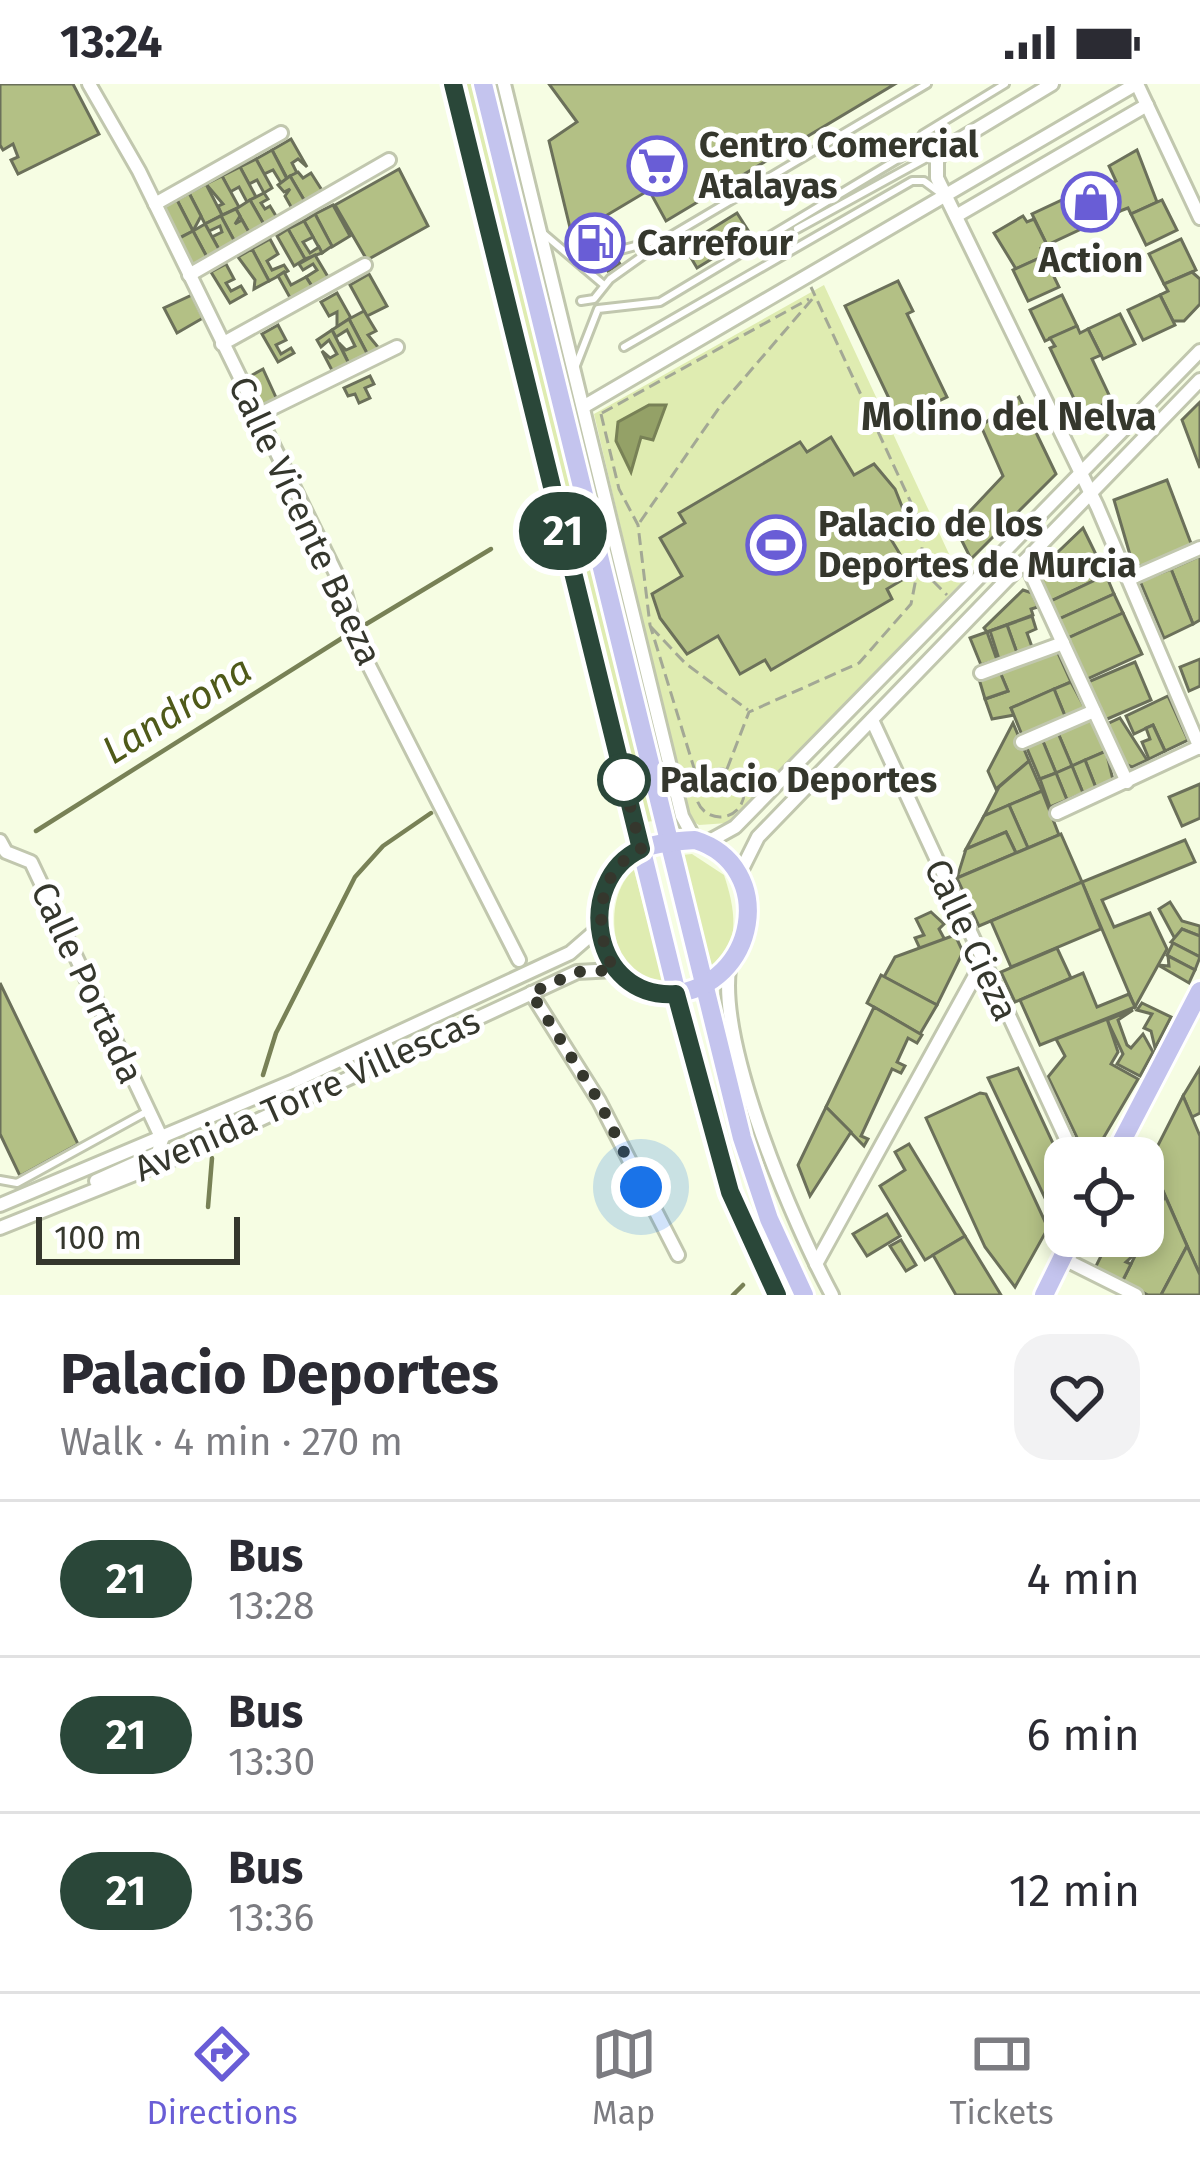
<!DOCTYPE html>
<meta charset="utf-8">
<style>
:root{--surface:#fff;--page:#f2f2f3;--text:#2b2b33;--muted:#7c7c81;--line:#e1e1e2;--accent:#695dd6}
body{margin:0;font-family:"Fira Sans",sans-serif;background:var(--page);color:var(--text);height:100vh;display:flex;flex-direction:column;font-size:45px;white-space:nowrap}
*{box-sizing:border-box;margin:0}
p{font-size:39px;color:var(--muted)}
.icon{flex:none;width:66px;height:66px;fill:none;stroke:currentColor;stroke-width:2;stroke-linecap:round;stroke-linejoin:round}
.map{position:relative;height:1211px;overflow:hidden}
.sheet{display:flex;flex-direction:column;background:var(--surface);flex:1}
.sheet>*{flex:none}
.badge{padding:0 24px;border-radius:39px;font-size:42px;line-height:78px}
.buttons{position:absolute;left:1044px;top:1053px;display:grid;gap:24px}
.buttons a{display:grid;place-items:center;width:120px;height:120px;border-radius:24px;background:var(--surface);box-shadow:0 6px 18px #0003;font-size:60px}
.scale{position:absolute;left:36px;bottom:30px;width:204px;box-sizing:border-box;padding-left:12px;border:6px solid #35372d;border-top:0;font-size:33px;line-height:42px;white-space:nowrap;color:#35372d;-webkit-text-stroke:9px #fff;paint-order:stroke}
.you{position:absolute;width:60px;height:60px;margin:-30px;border:9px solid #fff;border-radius:50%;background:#1a73e8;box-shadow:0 0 0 18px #1a73e833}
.map>.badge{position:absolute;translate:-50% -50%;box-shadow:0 0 0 6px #fff}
.round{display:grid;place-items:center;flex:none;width:126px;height:126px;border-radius:36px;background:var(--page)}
.overview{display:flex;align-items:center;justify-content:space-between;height:204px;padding:0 60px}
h1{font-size:57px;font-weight:700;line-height:90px}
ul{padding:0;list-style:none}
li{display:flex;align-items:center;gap:36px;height:156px;padding:0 60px;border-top:3px solid var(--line)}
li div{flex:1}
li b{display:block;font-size:45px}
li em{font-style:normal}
li .badge{min-width:132px;font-weight:700;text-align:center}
.status{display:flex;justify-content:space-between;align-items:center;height:84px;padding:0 60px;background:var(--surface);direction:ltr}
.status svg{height:33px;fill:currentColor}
.menu{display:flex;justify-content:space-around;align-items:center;height:168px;border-top:3px solid var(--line);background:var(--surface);font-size:33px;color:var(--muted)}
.menu a{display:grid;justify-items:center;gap:6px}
.menu .current{color:var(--accent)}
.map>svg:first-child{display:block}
.green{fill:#dfecb1;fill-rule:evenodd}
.water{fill:#94a167;stroke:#788156;stroke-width:3}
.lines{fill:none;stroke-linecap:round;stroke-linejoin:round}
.stream{stroke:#788156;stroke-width:4.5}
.building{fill:#b3c085;stroke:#6b705a;stroke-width:3}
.service-casing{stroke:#c1c7ae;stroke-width:12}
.minor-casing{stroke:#c1c7ae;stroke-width:18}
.primary-casing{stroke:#fff;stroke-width:24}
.path{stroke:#a3a895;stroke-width:3;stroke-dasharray:12 6;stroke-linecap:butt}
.service{stroke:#fff;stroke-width:6}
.minor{stroke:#fff;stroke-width:12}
.primary{stroke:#c4c4ee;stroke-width:18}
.line-casing{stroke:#fff;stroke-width:27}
.line{stroke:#2a4739;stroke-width:18}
.walk{stroke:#35372d;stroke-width:12;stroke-dasharray:0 21.6}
.stop-dot{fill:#fff;stroke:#2a4739;stroke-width:6}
.labels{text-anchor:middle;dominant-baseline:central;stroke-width:10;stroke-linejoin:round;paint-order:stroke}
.poi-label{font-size:36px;font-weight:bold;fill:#35372d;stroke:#fff;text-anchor:start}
.street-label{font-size:36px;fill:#35372d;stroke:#fff}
.stop-label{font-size:36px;font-weight:bold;fill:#35372d;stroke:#fff;text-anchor:start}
.neighbourhood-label{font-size:39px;font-weight:bold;fill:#35372d;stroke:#fff}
.water-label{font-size:39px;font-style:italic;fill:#4f5a19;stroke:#fff}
</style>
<div class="status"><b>13:24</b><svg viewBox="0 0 49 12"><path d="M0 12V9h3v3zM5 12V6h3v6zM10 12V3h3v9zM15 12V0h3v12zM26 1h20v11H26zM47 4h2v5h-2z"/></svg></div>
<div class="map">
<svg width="1200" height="1211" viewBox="0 0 1200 1211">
<rect width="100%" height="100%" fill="#f6fde3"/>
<!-- green -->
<g class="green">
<polygon points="464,0 474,0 654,737 645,738"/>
<path d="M824 201 962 498 728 739 699 741 689 735 594 330ZM831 354 854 391 874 380 895 405 908 439 889 452 911 489 740 590 718 552 686 569 660 534 652 511 682 492 660 454 685 439 679 429 800 358 807 368Z"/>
<path d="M692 770 724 791C734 821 743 862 712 883L682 771Z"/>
<path d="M634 786 664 900C611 904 599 814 634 786Z"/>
</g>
<!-- water -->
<polygon class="water" points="649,321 666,321 653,356 641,353 631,388 616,357 618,338"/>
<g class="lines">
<!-- stream -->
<g class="stream">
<polyline points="362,549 363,542 491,465"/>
<polyline points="36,747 347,551"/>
<polyline points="263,991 276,949 355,793 383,762 431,729"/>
<polyline points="208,1123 212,1074"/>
<polyline points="733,1211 743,1201"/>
</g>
</g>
<!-- building -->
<g class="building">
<polygon points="0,0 73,0 99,50 18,90 11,76 18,73 13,60 3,66 0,61"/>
<polygon points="549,0 895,0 666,137 649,106 572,152 549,57 577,38"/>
<polygon points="291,55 307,83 298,75 292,79 297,89 287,94 272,66"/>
<polygon points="272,66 287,95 281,99 273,86 264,90 256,75"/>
<polygon points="1137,66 1157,118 1131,130 1128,124 1120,127 1107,101 1116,97 1109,82"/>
<polygon points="256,75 272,104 264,109 257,96 249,100 240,83"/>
<polygon points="240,83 256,113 247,118 239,103 230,108 222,92"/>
<polygon points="399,85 428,142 367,176 335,121"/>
<polygon points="298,88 303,94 311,89 325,111 307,121 290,92"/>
<polygon points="222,92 239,123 222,131 218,122 223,120 206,100"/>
<polygon points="290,92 307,121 294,128 285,112 290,105 284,108 278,101"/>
<polygon points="1105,97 1120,127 1088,143 1073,112"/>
<polygon points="206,100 222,131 205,140 189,109"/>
<polygon points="189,109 201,132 193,147 177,116"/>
<polygon points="264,109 268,115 261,119 265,125 270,122 279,137 266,144 250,116"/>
<polygon points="1064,115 1079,146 1047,161 1032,130"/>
<polygon points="177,116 193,147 179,154 162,123"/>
<polygon points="250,116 266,144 251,152 236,125"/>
<polygon points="1162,116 1177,146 1146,161 1131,130"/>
<polygon points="333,121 350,152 332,163 315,130"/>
<polygon points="236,125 240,132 235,140 242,136 251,152 236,160 221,132"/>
<polygon points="737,129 751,151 697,184 684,162"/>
<polygon points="315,130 332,162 322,169 304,137"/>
<polygon points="221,132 236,160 221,169 212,153 222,148 220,142 209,147 205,140"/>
<polygon points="1023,132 1027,138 1034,135 1047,161 1041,164 1044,172 1016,185 994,149"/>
<polygon points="304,137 313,153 303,158 310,169 319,163 322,169 305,175 288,145"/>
<polygon points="205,140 221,169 208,175 193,147"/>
<polygon points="288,145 305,175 294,182 277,152"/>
<polygon points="599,146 620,180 608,187 594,164 583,172 576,160"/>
<polygon points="193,147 208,175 193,184 178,155"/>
<polygon points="270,155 278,170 267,177 272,186 284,181 288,187 269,197 252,165"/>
<polygon points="1181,155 1196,186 1164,200 1149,170"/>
<polygon points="252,165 269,197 254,205 255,196 238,173"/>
<polygon points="315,171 331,198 315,207 306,193 317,186 313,180 303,186 299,180"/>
<polygon points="1044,172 1059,203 1028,217 1013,186"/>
<polygon points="226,180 234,195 226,199 231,207 241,202 246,210 230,219 211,188"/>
<polygon points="284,188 291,201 306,193 315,207 293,219 278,192"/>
<polygon points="1192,188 1200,195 1200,220 1184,237 1173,237 1160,211 1168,207 1164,200"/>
<polygon points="369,190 387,222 367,232 350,201"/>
<polygon points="898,197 913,227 907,230 947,313 918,327 923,337 904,346 845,222"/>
<polygon points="337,209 351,234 337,243 337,228 329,232 321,218"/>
<polygon points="192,211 203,234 177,249 164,224"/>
<polygon points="1062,211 1077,242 1045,257 1030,226"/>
<polygon points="1160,211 1175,241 1143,256 1128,226"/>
<polygon points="364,227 376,247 368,251 382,268 370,275 349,235"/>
<polygon points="1120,230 1135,260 1103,275 1088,245"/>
<polygon points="349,235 370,275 351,284 339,259 346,266 355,262 347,246 336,253 332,246"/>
<polygon points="278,241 286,256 276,261 281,270 291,264 294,269 278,278 262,250"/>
<polygon points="1077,242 1080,249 1088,245 1101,271 1092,275 1110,313 1085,338 1050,264 1055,262 1050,254"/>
<polygon points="332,246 351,284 335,292 322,267 330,274 337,270 329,256 321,263 317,256"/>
<polygon points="263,285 279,320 263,328 253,311 259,308 255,300 247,304 243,296"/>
<polygon points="370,292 374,300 365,304 370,314 359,319 355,310 348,312 344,304"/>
<polygon points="1019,313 1056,390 971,475 955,443 1003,392 981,342"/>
<polygon points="1200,318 1200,384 1182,336"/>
<polygon points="831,353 854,391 874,380 895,405 909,440 889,452 912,490 887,505 892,515 771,586 765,576 740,590 718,552 687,570 660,534 652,510 682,492 660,454 685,439 679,429 800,358 807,368"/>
<polygon points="1167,396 1192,462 1146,482 1133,481 1114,416"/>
<polygon points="1083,444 1106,491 1051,517 1037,488"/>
<polygon points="1200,472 1200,536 1193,540 1171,485"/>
<polygon points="1171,485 1193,540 1164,554 1140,497"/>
<polygon points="1106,491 1114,510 1059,535 1051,517"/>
<polygon points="1023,506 1032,509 1038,523 1031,525 1033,531 987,548 984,544"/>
<polygon points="1114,510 1123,529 1068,554 1059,535"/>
<polygon points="1123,529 1142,570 1087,595 1068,554"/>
<polygon points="1032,532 1036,545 1027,549 1032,563 1017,569 1007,541"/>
<polygon points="1007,541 1017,569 999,575 990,547"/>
<polygon points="987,548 997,576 981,581 970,554"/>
<polygon points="1057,567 1071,598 1011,624 1014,631 992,635 985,615 1008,607 1000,588"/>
<polygon points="1200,575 1200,602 1189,607 1180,583"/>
<polygon points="1135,578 1151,616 1105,636 1088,598"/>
<polygon points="1000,588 1008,607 985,615 979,595"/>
<polygon points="1071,598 1085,624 1065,632 1054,605"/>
<polygon points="1054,605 1065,632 1022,651 1011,624"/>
<polygon points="1168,612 1188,656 1165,667 1153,641 1134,650 1126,632"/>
<polygon points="1120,634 1147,676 1132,683 1125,680 1107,640"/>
<polygon points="1091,635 1106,667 1072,682 1058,649"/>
<polygon points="1013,639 1029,677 996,705 988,687"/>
<polygon points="1153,641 1165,667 1149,675 1142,658 1150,655 1146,644"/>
<polygon points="1058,649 1072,682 1056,689 1042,655"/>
<polygon points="1042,655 1056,689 1040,695 1026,662"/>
<polygon points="1106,667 1113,696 1096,704 1085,676"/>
<polygon points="1085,676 1096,704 1083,709 1072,682"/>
<polygon points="1029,677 1042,707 984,732 999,703"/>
<polygon points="1072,682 1083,709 1067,716 1056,689"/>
<polygon points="1056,689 1067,716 1050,723 1040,695"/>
<polygon points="1200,700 1200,734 1182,742 1169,713"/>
<polygon points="1042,707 1059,751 1028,764 1009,721"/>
<polygon points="1009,721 1028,764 1016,769 1006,748 966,765 984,732"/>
<polygon points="1006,748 1016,769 957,794 966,765"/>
<polygon points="1061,750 1082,798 979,842 957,794"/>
<polygon points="1185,756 1195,778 1102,816 1114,843 1150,829 1167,865 1135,923 1082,798"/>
<polygon points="1082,798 1101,845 1011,883 991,837"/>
<polygon points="1170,818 1182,837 1200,842 1200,852 1182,845 1175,855 1159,825"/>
<polygon points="931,828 944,840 939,845 945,856 921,867 915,854 924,851 916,835"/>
<polygon points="1182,845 1200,852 1200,873 1171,858"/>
<polygon points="955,851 963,868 937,921 884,893 895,873"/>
<polygon points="1173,859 1200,873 1195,886 1167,871"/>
<polygon points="1057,864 1071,894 1015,918 1001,888"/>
<polygon points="1168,872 1195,886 1189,899 1158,881 1169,882"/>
<polygon points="1083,889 1097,923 1129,910 1135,923 1040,961 1020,916"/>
<polygon points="881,891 937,921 920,950 867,919"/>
<polygon points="0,899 78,1060 20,1092 0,1050"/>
<polygon points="1142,919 1171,933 1155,964 1151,947 1144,944 1152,930 1137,926"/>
<polygon points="874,923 922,951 917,959 908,954 897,978 905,982 901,989 892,985 861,1052 868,1055 864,1062 826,1023"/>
<polygon points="1133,926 1118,936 1127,961 1131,964 1143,950 1153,968 1140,992 1117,980 1123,970 1107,936"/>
<polygon points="1107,935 1118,968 1111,980 1138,995 1094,1070 1081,1062 1048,993 1065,972 1056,955"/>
<polygon points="1018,984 1065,1085 1065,1111 1054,1133 988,994"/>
<polygon points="1200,984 1200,1029 1192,1033 1183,1012"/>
<polygon points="980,1009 986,1010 1048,1144 1015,1203 985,1163 926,1034"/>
<polygon points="1183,1012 1200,1052 1200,1191 1150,1077"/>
<polygon points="826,1023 851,1048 810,1112 798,1081"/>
<polygon points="909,1060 965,1152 925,1176 880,1102 905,1086 895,1068"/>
<polygon points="1150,1077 1163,1107 1151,1131 1143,1127 1143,1090"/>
<polygon points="1165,1112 1187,1162 1161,1211 1148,1211 1122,1198"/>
<polygon points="887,1130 900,1152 867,1172 853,1150"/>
<polygon points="1143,1142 1149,1145 1140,1163 1135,1160 1137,1168 1126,1178 1131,1180 1122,1198 1095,1184 1111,1152 1143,1152"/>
<polygon points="965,1152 1001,1211 956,1211 933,1171"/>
<polygon points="901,1156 916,1181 906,1187 890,1162"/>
<polygon points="1187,1162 1200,1191 1200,1211 1161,1211"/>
</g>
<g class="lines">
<defs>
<g id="service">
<polyline points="797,145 941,66"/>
<polyline points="544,150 604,201"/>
<polyline points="613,168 669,153"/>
<polyline points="584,184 601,175"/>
<polyline points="581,217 594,215 610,195 669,153 927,0"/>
<polyline points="624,263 912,97 924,97 943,111"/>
<polyline points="575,284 598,225 660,218 913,66 923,50 1005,0"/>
<polyline points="0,1096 17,1099 148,1027"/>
</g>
<g id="minor">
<polyline points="89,0 139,87 344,506 360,564 519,876"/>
<polyline points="504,0 682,732 695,756"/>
<polyline points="1052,0 944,65 937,77 937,94 1097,422 1200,664"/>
<polyline points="1137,0 1200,134"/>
<polyline points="155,120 281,49"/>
<polyline points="956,132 1147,21"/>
<polyline points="189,191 389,76"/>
<polyline points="222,260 365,181"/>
<polyline points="583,323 1136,0"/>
<polyline points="256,332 397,263"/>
<polyline points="1025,477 1127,698"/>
<polyline points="1129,495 1200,464"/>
<polyline points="981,589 1063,559"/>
<polyline points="872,636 1075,1074"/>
<polyline points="1022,658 1094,627"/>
<polyline points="1057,729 1199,663"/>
<polyline points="0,757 6,768 31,778 162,1055"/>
<polyline points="706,759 735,743 1200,267"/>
<polyline points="739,791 758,753 1200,296"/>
<path d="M729 885C719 965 793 1139 832 1211"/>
<polyline points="531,909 599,1017 678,1171"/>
<polyline points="96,1097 158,1069 162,1055"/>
<polyline points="0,1121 294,997 570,869 600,843"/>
<polyline points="0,1144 190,1068 577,888 614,886"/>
<polyline points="1062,1174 1136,1211"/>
<polyline points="816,1180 982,879"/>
</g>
<g id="primary">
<polyline points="453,0 704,1019 730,1108 777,1211"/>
<polyline points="483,0 742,1054 769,1135 804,1211"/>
<path d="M695 756C778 782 758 903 671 910 651 912 634 907 620 893 590 862 594 793 633 769 650 759 676 757 695 756Z"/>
<polyline points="1113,1074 1200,907"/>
<polyline points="1044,1211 1073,1152"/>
</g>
</defs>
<!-- service casing -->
<use href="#service" class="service-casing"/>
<!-- minor casing -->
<use href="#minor" class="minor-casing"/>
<!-- primary casing -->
<use href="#primary" class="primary-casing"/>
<!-- path -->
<g class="path">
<polyline points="602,329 809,215"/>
<polyline points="601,330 619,405 638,441 650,541 698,697"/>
<polyline points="640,438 721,321 814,213"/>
<polyline points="920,484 947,511"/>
<polyline points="651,543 685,579 748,626"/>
<circle cx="720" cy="709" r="24"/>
<polyline points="727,685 749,628 859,579 911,520 925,449 811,203"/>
</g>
<!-- service -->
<use href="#service" class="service"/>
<!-- minor -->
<use href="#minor" class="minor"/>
<!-- primary -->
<use href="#primary" class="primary"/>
</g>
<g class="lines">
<defs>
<path id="line" d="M453 0 641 765C573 797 591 916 676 910L730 1108 777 1211"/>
</defs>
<!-- line casing -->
<use href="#line" class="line-casing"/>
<!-- line -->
<use href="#line" class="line"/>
<!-- walk -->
<path class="walk" d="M624 696 619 678 641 765C595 787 593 846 614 886L577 888 531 909 599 1017 641 1103"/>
</g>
<!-- icons -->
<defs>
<symbol id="supermarket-ring" viewBox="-11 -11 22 22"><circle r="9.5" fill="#fff" stroke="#695dd6" stroke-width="1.5"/><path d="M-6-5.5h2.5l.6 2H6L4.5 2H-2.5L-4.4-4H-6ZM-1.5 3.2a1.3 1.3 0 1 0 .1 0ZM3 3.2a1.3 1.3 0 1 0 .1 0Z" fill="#695dd6"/></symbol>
<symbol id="shop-ring" viewBox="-11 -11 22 22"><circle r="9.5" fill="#fff" stroke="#695dd6" stroke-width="1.5"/><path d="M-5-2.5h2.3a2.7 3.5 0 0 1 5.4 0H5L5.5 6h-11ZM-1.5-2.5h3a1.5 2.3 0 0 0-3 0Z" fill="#695dd6"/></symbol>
<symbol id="fuel-ring" viewBox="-11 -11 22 22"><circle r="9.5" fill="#fff" stroke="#695dd6" stroke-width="1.5"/><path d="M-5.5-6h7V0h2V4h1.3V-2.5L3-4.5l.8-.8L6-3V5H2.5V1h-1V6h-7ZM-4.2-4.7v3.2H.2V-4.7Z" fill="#695dd6"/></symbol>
<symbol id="stadium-ring" viewBox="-11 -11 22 22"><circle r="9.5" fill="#fff" stroke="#695dd6" stroke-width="1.5"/><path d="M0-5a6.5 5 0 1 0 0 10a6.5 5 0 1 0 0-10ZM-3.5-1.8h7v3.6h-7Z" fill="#695dd6"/></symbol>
</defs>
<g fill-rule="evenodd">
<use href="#supermarket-ring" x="624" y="49" width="66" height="66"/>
<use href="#shop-ring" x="1058" y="85" width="66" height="66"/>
<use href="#fuel-ring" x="562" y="126" width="66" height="66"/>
<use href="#stadium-ring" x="743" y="428" width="66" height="66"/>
</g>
<!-- markers -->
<circle class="stop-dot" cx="624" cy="696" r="24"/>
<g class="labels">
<!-- poi labels -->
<g class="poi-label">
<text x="699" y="61">Centro Comercial<tspan x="699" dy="41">Atalayas</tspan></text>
<text x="637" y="159">Carrefour</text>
<text x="1091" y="176" text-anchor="middle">Action</text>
<text x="818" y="440">Palacio de los<tspan x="818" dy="41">Deportes de Murcia</tspan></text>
</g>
<!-- street labels -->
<g class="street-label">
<text transform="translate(305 437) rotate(65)">Calle Vicente Baeza</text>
<text transform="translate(971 856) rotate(65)">Calle Cieza</text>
<text transform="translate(87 899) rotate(65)">Calle Portada</text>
<text transform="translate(307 1011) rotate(-24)">Avenida Torre Villescas</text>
</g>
<!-- stop labels -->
<g class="stop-label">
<text x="660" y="696">Palacio Deportes</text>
</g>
<!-- neighbourhood labels -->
<g class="neighbourhood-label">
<text x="1009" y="333">Molino del Nelva</text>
</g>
<!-- water labels -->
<g class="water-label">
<text transform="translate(177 626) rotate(-32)">Landrona</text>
</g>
</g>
</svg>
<div class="buttons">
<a><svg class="icon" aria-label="locate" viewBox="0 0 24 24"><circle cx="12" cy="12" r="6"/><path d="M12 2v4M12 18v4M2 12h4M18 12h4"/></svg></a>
</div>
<div class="scale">100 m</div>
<div class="you" style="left:641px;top:1103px"></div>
<b class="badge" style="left:563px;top:447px;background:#2a4739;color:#fff">21</b>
</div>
<section class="sheet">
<div class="overview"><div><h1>Palacio Deportes</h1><p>Walk · 4 min · 270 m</p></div><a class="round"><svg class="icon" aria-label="heart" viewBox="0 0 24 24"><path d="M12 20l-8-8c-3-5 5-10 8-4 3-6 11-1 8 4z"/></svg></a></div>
<ul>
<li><span class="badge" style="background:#2a4739;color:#fff">21</span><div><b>Bus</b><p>13:28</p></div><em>4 min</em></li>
<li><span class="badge" style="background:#2a4739;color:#fff">21</span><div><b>Bus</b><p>13:30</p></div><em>6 min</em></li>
<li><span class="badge" style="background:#2a4739;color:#fff">21</span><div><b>Bus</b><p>13:36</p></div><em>12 min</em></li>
</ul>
</section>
<nav class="menu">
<a class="current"><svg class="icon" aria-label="directions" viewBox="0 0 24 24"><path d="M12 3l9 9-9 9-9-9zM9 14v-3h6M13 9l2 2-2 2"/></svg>Directions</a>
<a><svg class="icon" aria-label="map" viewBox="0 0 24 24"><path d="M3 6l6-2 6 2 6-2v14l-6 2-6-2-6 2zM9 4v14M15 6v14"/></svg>Map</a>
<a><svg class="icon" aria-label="tickets" viewBox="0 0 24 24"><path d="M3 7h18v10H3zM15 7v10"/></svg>Tickets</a>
</nav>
